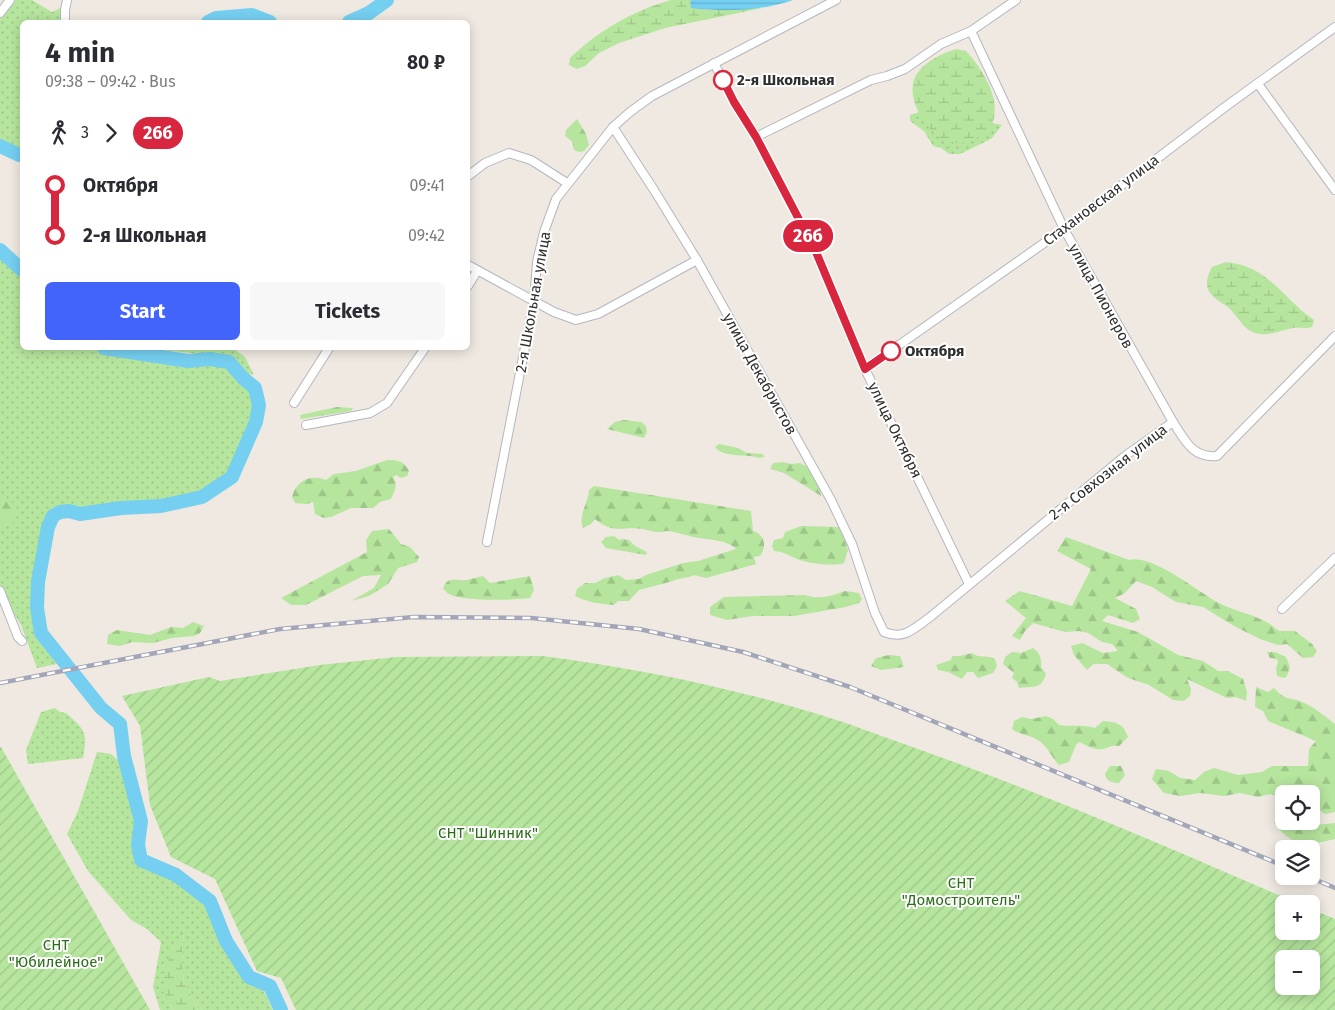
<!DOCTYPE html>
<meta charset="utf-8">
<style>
:root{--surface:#fff;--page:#f7f7f7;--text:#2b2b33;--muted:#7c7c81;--accent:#4264fb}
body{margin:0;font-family:"Fira Sans",sans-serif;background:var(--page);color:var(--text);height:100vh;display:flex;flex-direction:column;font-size:19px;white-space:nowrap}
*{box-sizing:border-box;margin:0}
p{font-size:16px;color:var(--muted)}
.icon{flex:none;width:28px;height:28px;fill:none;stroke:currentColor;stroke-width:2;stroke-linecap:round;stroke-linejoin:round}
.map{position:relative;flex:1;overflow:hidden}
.details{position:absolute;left:20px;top:20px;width:450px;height:330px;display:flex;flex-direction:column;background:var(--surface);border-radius:8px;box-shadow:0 2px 12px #0003}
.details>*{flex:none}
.badge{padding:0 10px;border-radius:16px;font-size:18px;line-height:32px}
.controls{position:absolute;left:1275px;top:785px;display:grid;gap:10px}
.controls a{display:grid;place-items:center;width:45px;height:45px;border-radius:8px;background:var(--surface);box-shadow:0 2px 12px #0003;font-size:25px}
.map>.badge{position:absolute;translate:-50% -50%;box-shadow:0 0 0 2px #fff}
.legs{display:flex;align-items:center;gap:8px;height:55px;padding:0 25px;font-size:16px}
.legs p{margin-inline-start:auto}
.overview{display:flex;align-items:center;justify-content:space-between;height:85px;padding:0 25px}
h1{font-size:28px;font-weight:700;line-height:38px}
.primary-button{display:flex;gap:10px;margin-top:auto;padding:10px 25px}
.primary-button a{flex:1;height:58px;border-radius:8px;background:var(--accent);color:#fff;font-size:20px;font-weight:700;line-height:58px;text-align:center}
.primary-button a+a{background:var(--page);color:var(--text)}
ul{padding:0 25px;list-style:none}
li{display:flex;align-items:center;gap:18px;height:50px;font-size:19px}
li i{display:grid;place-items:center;width:8px;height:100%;margin:0 6px;background:currentColor}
li i::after{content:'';width:12px;height:12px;margin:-6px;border:4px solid;border-radius:50%;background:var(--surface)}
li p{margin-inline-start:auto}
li:first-child i{background:linear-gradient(#0000 50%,currentColor 0)}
li:last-child i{background:linear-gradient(currentColor 50%,#0000 0)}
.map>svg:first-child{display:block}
.grass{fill:url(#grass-dots)}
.forest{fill:url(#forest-firs)}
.wetland{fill:url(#wetland-marsh)}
.garden{fill:url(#garden-furrows);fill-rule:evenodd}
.water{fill:url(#water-rules)}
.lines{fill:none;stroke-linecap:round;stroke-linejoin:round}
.river{stroke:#75cff0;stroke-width:14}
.minor-casing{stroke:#b4b7c1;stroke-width:10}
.minor{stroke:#fff;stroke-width:8}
.rail-casing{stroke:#a3a6b8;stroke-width:4.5}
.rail{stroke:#fff;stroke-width:2.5;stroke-dasharray:8;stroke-linecap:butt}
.line-1-casing{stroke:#fff;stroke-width:11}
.line-1{stroke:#d7263d;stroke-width:8}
.stop-1-dot{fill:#fff;stroke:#d7263d;stroke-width:2.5}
.labels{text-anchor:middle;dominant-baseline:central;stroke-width:4;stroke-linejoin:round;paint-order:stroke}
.stop-label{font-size:15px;font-weight:bold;fill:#2e2e2e;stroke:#fff;text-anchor:start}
.street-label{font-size:15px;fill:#2e2e2e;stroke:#fff}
.park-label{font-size:15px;fill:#2c6e1b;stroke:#fff}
</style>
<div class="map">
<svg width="1335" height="1010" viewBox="0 0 1335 1010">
<defs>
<pattern id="grass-dots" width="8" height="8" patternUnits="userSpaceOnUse" patternTransform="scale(1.25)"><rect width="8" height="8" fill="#b6e59e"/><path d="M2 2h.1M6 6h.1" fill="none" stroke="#9dc588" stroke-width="1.8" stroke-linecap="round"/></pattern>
<pattern id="forest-firs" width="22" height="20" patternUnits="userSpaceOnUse" patternTransform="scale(1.25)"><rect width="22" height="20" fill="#b6e59e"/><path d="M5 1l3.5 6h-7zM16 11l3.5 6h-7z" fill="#9dc588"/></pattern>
<pattern id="wetland-marsh" width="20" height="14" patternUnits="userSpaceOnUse" patternTransform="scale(1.25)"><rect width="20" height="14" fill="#b6e59e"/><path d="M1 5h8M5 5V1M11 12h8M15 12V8" fill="none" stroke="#9dc588"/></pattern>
<pattern id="garden-furrows" width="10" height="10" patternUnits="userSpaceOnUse" patternTransform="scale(1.25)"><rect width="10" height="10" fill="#b6e59e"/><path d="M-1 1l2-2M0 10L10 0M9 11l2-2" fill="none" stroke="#9dc588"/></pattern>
<pattern id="water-rules" width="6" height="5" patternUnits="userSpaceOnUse" patternTransform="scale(1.25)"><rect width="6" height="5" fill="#75cff0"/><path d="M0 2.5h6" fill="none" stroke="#66b2ce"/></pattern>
</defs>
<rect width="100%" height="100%" fill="#efe9e1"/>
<!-- grass -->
<g class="grass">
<polygon points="10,0 32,0 52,12 62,7 65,22 22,22 22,155 19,155 0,147 0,13"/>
<polygon points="919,112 945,140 961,143 988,132 992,123 1002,125 991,139 960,154 949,154 941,148 933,146 924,131 910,121 910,115"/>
<polygon points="0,250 22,270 22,348 104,348 188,361 210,359 229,362 243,378 255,388 259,405 256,422 232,477 195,498 161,506 121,508 80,514 69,511 60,512 53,516 48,527 42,551 38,582 37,608 33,612 35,634 57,664 37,668 21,625 0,591"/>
<polygon points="143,348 233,348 245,357 254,375 244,372 229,357"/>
<path d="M55 708 60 712 66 713C85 730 88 732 83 758L28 764 26 750 41 712Z"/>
<polygon points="97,752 111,754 118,760 134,792 141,821 138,845 141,860 176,875 210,901 226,941 249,977 265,993 273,1010 197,1010 198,1008 184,982 182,961 184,928 170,1005 174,1010 160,1010 153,987 161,942 147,929 131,920 88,871 67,834 78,811"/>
</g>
<!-- forest -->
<g class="forest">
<polygon points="577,119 586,134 589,145 584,151 579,152 574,150 572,141 565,136 566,130"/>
<polygon points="337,407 353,408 351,411 301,419 300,415"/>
<polygon points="624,420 641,422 646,426 647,432 644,438 607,429 615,422"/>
<path d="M719 444 738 448 747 453 763 454 764 457C757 459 755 456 749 456 738 455 722 456 715 447Z"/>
<path d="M387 460C398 460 404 461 409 471L407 476 401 478 396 475 393 477C398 485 395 491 391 499L380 502 373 508H351L331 517 324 518 315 514 313 502 307 504 295 503 292 497C296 481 310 474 326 480L334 474 356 471Z"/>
<polygon points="782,462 792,464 800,463 806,466 820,488 821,496 784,473 770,469 773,463"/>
<path d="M594 486 751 511 753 531C765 534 767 547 760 556L754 557 756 564 706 578 694 575C687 579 680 577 673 581L639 590 629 601H618L614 605C601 604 586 602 575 596L577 589 585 583H595L605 578 618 575 626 580 639 579 646 575 683 563 698 561 736 549C727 540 711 540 700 538 688 537 677 531 666 531 663 532 660 532 658 532 653 532 648 530 643 529 623 526 614 535 595 519L591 524 583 528C578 515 588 504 589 490Z"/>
<path d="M0 497C16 501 18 507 13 523L5 525 0 523Z"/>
<path d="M801 526 840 527 848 550 844 563C836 567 805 563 797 559 788 555 784 552 774 551L772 546 774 540 783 538 785 532Z"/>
<polygon points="389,529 401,544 410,547 419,557 417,562 398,568 388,584 369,596 351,601 374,588 381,575 363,576 306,605 291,605 281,598 367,552 366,540 372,531"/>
<polygon points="614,536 619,540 623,539 629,540 635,546 647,552 646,555 606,548 601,542 606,537"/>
<path d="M1066 537 1129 560C1152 553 1198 592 1219 603 1240 614 1260 614 1279 631H1295L1312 644 1317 651 1313 657 1303 658 1287 644 1278 645 1260 639 1234 626 1203 607 1176 602 1152 587 1136 581 1125 593 1115 598 1136 609 1140 619 1133 623 1108 615 1102 621 1138 632 1178 655 1203 661 1218 671H1228L1243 679 1247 692 1246 701 1236 697 1227 698 1187 679 1191 689 1190 696 1184 701 1173 700 1149 685 1128 678 1107 664H1093L1087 670 1074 655 1071 646 1082 643 1103 653 1118 651 1112 644 1102 642 1088 633 1079 631 1065 632 1033 623 1025 631 1020 640 1012 636 1026 618 1005 601 1020 591 1072 606 1091 569 1057 551Z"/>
<path d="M483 576 490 583 530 576 534 590 530 598C513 600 463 602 449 594 448 594 444 589 443 589 446 576 457 581 467 580 472 579 478 577 483 576Z"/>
<path d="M845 591 859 593 862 599 859 603 846 607 794 616H753L727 620 710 615V607L724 597 805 595C820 600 831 596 845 591Z"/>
<polygon points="193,622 204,626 200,633 194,636 172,638 153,643 132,642 120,646 107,644 108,635 117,630 150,635 171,627 183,628"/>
<path d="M1033 648C1040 653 1042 659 1041 667L1046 674C1041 690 1033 686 1019 688L1017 682 1012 678 1014 673 1003 664 1005 657 1012 652 1021 653Z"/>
<polygon points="1267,652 1275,652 1286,657 1290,667 1287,676 1284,678 1277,676 1276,669 1278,662 1277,659 1270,658"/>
<path d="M972 653C980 659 984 654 995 659L997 666 993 673 978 678 973 672H967L962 679 948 672 938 670 936 665 951 660 952 656H960Z"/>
<polygon points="889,655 900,656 904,667 881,670 871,666 876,658"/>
<path d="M1256 687 1268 692 1274 688C1287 702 1288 696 1302 702 1316 708 1323 715 1335 724V812L1325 814 1315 807 1311 808V794H1284V799L1270 794 1258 797 1240 793 1224 796 1200 793 1180 796 1164 793 1152 779 1156 769 1169 771 1180 778 1195 780 1204 772 1214 768 1238 775 1262 772 1272 766H1308L1309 749 1316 741 1268 721 1263 711 1255 707Z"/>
<path d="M1046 716 1053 719 1059 725C1072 727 1082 724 1095 728L1103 721C1116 722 1123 723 1128 737L1119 746C1110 745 1111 747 1103 749 1095 751 1086 745 1079 742L1076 745 1069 762 1059 765C1052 757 1046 745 1038 740 1028 734 1022 736 1012 729L1014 721 1022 717 1031 719Z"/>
<path d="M1110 766H1121L1125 775 1119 783C1112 783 1107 781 1105 774Z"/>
<path d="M1277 817 1284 821 1306 826 1335 823V839C1307 846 1293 848 1274 823Z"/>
</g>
<!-- wetland -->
<g class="wetland">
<path d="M671 0H692L690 1 706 10 763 8 665 28 619 43 599 53 585 66 577 69 569 65 570 58C598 31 634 10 671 0Z"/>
<path d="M956 49 966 51C981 67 999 95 994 118 993 123 990 128 988 132 980 136 968 143 959 143 955 143 948 142 944 140 924 129 901 92 919 71 928 60 943 53 956 49Z"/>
<path d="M1226 262C1270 267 1281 297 1314 320L1312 327C1305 329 1300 327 1293 328 1281 330 1268 337 1255 333 1243 329 1237 315 1228 307 1221 302 1211 297 1208 289 1205 281 1209 273 1212 267Z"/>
<path d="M184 926 182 961 184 982 198 1008 197 1010H174C152 983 172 952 184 926Z"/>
</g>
<!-- garden -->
<g class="garden">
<path d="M542 656C637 668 733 688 824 716 851 724 878 735 904 744 1038 791 1168 847 1299 904H1284V931H1311V909L1335 919V1010H296L281 978 257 971 215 879 171 857 150 805 140 726 122 696 209 677 220 681 320 665 396 657ZM1284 959H1311V986H1284Z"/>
<polygon points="0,747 1,747 150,1010 0,1010"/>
</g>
<!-- water -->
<path class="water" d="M692 0H793C761 11 725 12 691 8L690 1Z"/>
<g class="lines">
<!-- river -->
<g class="river">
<polyline points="208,22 216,18 252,15 270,22"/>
<polyline points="349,22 369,13 387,0"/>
<polyline points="0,146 19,155 22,155"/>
<polyline points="0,250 22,270"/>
<polyline points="104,348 188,361 210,359 229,362 243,378 255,388 259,405 256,422 232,477 202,497 161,506 121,508 80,514 69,511 60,512 53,516 48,527 38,582 37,608 41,633 101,708 120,724 124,756 141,821 138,845 141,860 176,875 210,901 226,941 249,977 270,986 281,1010"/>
</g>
<defs>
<g id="minor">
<polyline points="0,13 10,0"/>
<polyline points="65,22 65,10 67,0"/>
<polyline points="971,31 1064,229 1173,422"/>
<polyline points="714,63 734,102 756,137 816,252 865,369 969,584"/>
<polyline points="1258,84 1335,190"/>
<path d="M613 127 654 190 697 260 831 500 852 544 875 613 884 632C904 640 913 629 929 618L1125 456 1173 422C1185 440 1192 458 1217 456L1335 336"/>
<polyline points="756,137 871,80 887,76 905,69 941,44 971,31 1016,0"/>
<polyline points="468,176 485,163 509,153 531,160 567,183"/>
<polyline points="468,265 554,312 576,320 598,314 697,260"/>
<polyline points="468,286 477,271"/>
<polyline points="865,369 1064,229 1225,107 1335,27"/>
<polyline points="294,403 329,348"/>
<polyline points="306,425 370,413 387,403 425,348"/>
<polyline points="487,542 534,301 537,262 544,232 556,199 613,127 630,112 652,96 836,0"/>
<polyline points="0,591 18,637 22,641"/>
<polyline points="1282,609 1335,558"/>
</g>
</defs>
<!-- minor casing -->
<use href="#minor" class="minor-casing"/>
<!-- minor -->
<use href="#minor" class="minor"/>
<defs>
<g id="rail">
<polyline points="0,683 280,629 414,617 531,618 639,629 743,652 850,687 1284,866"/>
<polyline points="1307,876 1335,888"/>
</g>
</defs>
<!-- rail casing -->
<use href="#rail" class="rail-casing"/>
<!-- rail -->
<use href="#rail" class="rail"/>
</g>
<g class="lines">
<defs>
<polyline id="line-1" points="723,80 734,102 756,137 816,252 865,369 891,351"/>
</defs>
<!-- line-1 casing -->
<use href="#line-1" class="line-1-casing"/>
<!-- line-1 -->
<use href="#line-1" class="line-1"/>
</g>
<!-- markers -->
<g class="stop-1-dot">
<circle cx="723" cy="80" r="9"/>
<circle cx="891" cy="351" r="9"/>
</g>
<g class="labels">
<!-- stop labels -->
<g class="stop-label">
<text x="737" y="80">2-я Школьная</text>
<text x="905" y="351">Октября</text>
</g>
<!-- street labels -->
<g class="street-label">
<text transform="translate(1101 200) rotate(-37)">Стахановская улица</text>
<text transform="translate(1101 296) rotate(61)">улица Пионеров</text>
<text transform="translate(533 302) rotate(-80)">2-я Школьная улица</text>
<text transform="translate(760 374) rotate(61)">улица Декабристов</text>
<text transform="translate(895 430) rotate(64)">улица Октября</text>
<text transform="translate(1108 472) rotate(-38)">2-я Совхозная улица</text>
</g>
<!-- park labels -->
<g class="park-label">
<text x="488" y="833">СНТ "Шинник"</text>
<text x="961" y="883">СНТ<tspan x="961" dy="17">"Домостроитель"</tspan></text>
<text x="56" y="945">СНТ<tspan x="56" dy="17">"Юбилейное"</tspan></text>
</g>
</g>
</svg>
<div class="controls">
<a><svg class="icon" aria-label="locate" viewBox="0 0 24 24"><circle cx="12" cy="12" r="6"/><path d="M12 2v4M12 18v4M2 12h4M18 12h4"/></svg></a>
<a><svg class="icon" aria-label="layers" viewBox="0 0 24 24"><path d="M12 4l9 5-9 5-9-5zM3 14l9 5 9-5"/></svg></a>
<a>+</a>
<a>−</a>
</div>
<b class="badge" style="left:808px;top:236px;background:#d7263d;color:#fff">26б</b>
<section class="details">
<div class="overview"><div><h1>4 min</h1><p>09:38 – 09:42 · Bus</p></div><b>80 ₽</b></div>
<div class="legs"><svg class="icon" aria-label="walk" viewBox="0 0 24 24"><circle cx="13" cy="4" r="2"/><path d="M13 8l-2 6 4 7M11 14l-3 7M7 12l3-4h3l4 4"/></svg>3<svg class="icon" aria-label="forward" viewBox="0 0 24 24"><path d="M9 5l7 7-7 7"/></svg><b class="badge" style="background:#d7263d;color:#fff">26б</b></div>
<ul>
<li><i style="color:#d7263d"></i><b>Октября</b><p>09:41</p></li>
<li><i style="color:#d7263d"></i><b>2-я Школьная</b><p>09:42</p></li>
</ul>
<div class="primary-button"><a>Start</a><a>Tickets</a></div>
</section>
</div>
